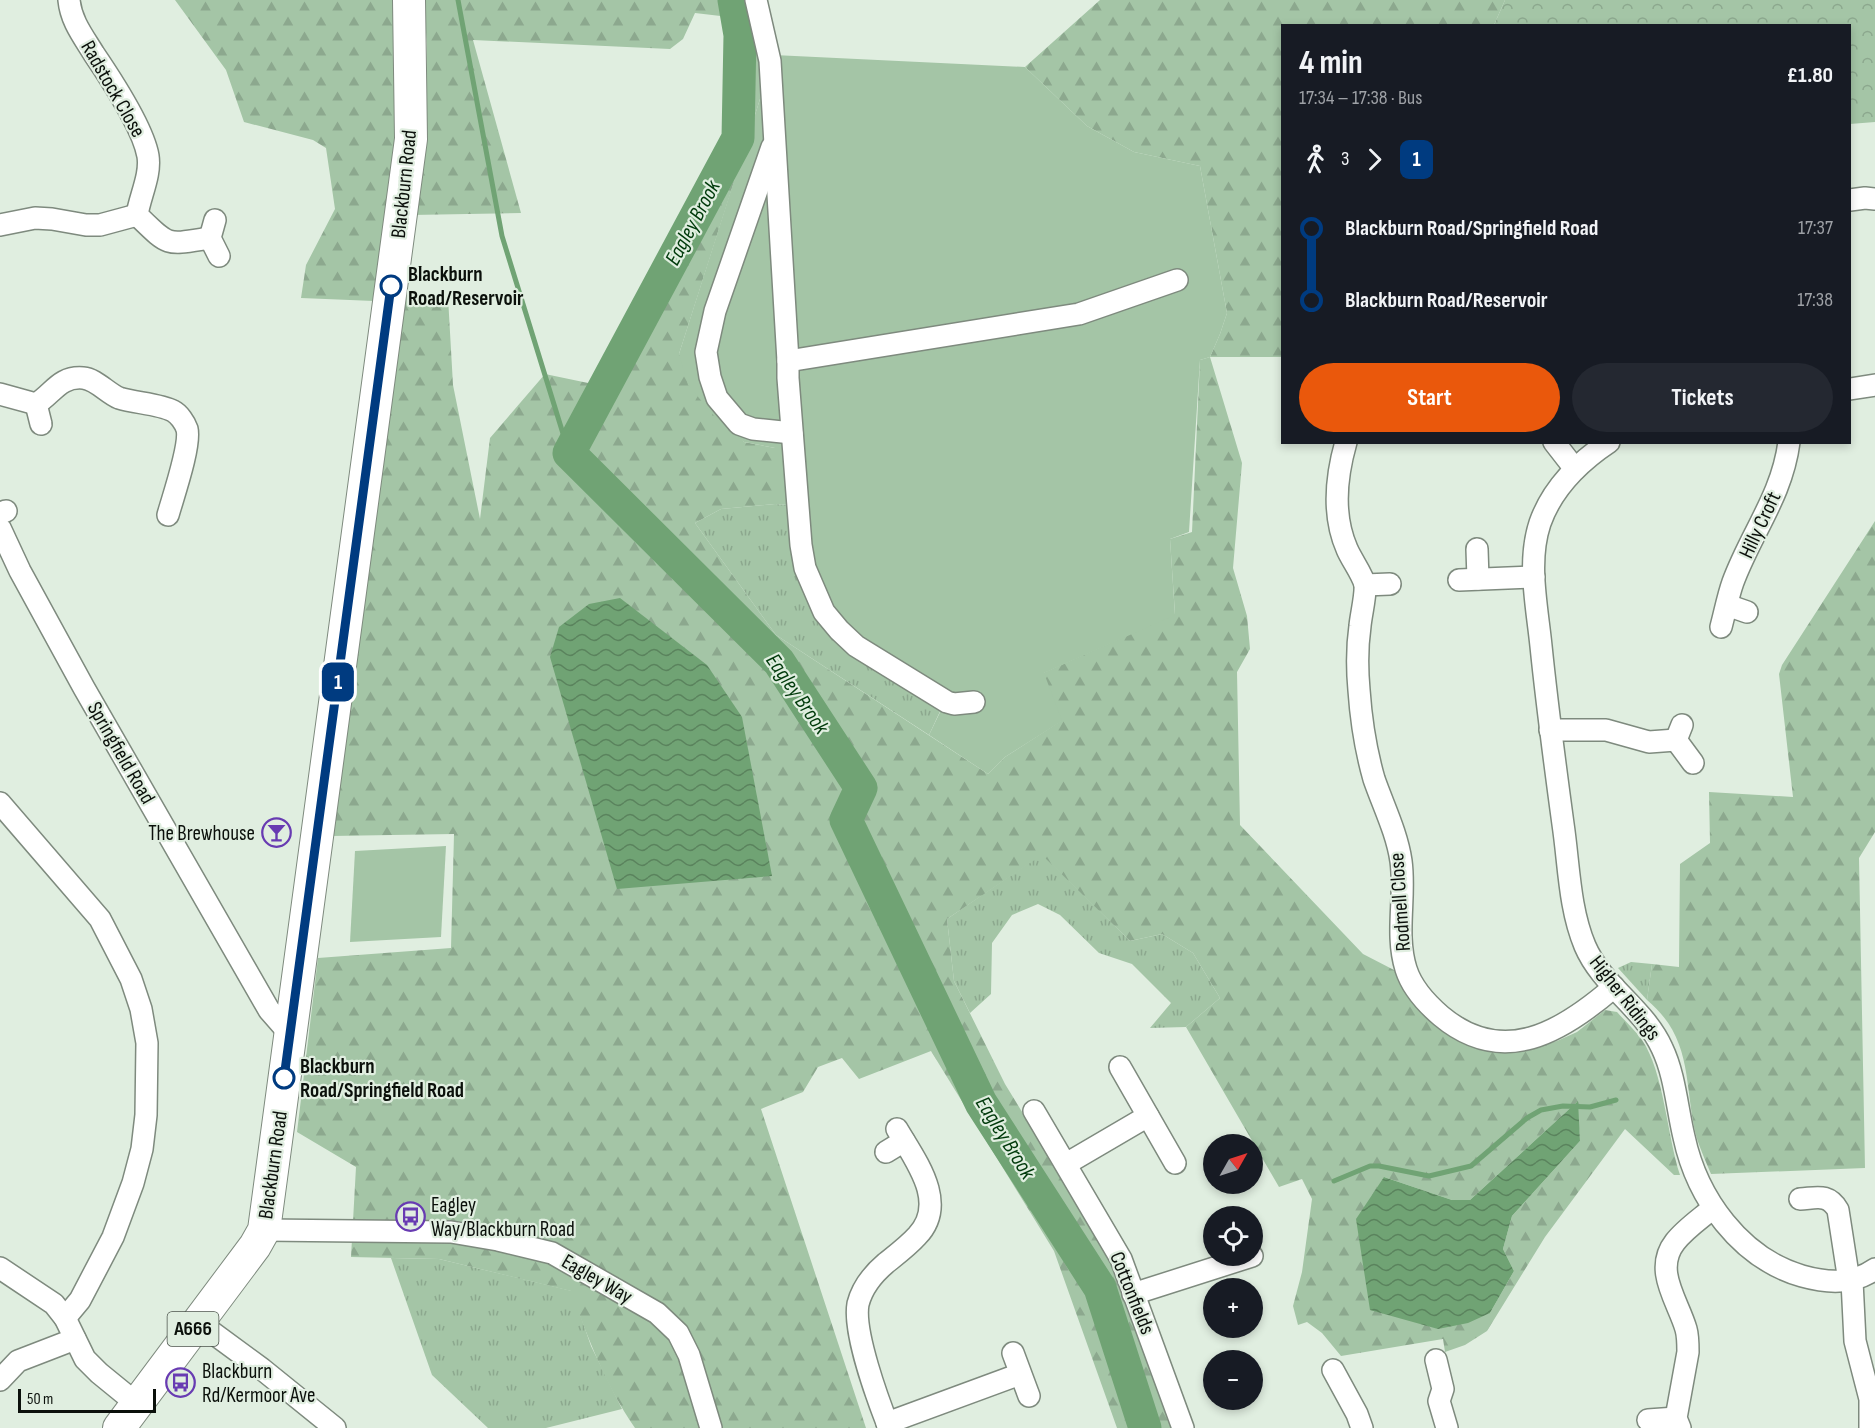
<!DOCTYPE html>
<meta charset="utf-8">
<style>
:root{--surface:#171b24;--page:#242831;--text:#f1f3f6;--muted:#9ea1a6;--accent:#ea580c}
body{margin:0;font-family:"Sofia Sans Condensed",sans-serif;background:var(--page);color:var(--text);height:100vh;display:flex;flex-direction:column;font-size:22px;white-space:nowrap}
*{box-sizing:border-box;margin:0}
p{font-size:20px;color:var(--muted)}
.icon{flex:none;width:33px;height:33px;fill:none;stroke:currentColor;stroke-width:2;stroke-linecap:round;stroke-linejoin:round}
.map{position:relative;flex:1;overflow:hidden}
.sheet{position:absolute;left:1281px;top:24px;width:570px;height:420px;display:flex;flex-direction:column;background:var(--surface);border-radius:0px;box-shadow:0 3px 9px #0003}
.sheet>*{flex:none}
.badge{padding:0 12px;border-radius:9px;font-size:21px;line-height:39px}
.needle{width:39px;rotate:51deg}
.buttons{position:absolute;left:1203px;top:1134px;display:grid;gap:12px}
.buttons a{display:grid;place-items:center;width:60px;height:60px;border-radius:50%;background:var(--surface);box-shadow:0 3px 9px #0003;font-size:30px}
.scale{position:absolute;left:18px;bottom:15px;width:138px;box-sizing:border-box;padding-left:6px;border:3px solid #0b100b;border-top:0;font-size:16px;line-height:21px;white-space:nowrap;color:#0b100b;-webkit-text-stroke:4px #e0eee0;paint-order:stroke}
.map>.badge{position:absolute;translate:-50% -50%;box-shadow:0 0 0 3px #fff}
.legs{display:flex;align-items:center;gap:9px;height:66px;padding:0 18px;font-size:20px}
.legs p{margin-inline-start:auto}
.headline{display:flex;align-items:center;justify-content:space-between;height:102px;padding:0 18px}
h1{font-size:33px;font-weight:700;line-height:45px}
.cta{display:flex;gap:12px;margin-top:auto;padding:12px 18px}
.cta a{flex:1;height:69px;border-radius:36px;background:var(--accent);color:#fff;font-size:24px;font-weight:700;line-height:69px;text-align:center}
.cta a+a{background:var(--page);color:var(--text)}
ul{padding:0 18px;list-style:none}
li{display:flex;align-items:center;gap:21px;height:72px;font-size:22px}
li i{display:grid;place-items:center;width:9px;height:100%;margin:0 8px;background:currentColor}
li i::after{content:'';width:15px;height:15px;margin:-8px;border:4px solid;border-radius:50%;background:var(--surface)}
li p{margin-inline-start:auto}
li:first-child i{background:linear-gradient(#0000 50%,currentColor 0)}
li:last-child i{background:linear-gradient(currentColor 50%,#0000 0)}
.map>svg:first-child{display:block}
.grass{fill:url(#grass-tufts)}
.forest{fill:url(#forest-firs);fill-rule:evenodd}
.park{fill:url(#park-crowns)}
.pitch{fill:#a4c5a6}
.water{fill:url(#water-waves)}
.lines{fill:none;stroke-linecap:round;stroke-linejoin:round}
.stream{stroke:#70a374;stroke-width:5}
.river{stroke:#70a374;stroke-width:33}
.minor-casing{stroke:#7e8a7e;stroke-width:24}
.highway-casing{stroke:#7e8a7e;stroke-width:34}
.minor{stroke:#fff;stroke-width:21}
.highway{stroke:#fff;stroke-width:32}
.line-1-casing{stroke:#fff;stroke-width:14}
.line-1{stroke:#003b80;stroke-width:9}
.stop-1-dot{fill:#fff;stroke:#003b80;stroke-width:3}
.labels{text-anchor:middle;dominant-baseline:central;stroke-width:4.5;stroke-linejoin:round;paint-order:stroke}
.shield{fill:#e0eee0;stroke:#4b534b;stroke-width:1.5}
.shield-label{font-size:20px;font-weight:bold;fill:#0b100b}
.street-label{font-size:21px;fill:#0b100b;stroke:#e0eee0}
.stop-label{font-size:21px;font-weight:bold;fill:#0b100b;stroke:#e0eee0;text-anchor:start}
.poi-label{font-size:21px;fill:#0b100b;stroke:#e0eee0;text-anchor:start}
.water-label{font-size:22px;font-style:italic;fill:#003a0b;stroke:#e0eee0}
</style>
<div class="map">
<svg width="1875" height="1428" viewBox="0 0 1875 1428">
<defs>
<pattern id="grass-tufts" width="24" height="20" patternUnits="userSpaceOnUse" patternTransform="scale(1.5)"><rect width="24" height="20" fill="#a4c5a6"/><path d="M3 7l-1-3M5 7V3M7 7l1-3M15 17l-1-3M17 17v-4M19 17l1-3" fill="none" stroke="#8ca88e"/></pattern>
<pattern id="forest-firs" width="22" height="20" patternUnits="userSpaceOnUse" patternTransform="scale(1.5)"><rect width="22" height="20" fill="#a4c5a6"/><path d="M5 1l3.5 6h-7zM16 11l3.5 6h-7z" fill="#8ca88e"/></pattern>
<pattern id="park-crowns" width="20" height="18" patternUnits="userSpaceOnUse" patternTransform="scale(1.5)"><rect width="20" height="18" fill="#a4c5a6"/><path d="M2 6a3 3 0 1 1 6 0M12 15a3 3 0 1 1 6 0" fill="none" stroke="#8ca88e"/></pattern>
<pattern id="water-waves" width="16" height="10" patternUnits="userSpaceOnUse" patternTransform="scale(1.5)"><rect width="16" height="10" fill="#70a374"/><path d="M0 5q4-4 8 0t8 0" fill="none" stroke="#5a835d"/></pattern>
</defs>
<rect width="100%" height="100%" fill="#e0eee0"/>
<!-- grass -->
<g class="grass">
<polygon points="775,504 789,505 943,705 929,735 776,635 695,523 721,509"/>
<polygon points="1042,854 1130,941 1162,934 1193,953 1220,998 1186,1027 1150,1028 1171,1003 1132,964 1099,953 1060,915 1038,904 1012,915 992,943 991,994 970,1013 954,981 947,919"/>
<polygon points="1631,962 1652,964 1647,1000 1618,968"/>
<polygon points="391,1258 439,1259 572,1291 591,1346 622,1409 546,1428 488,1428 432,1375"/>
</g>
<!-- forest -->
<g class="forest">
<polygon points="175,0 400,0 402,153 374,301 301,298 306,265 335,209 326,148 313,140 244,122 226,70"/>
<polygon points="423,0 726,0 729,17 695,13 683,39 670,49 473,40 521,213 411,215 427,127 427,43"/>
<polygon points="743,0 750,0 767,76 748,138 749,35"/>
<path d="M1100 0H1505L1494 25 1282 26V357H1210L1242 463 1233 568 1247 616 1250 649 1237 672 1240 825 1363 954 1394 970 1413 1001 1435 1026 1464 1044 1500 1052 1530 1049 1557 1041 1577 1032 1605 1010 1617 1012C1625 1021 1635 1030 1642 1040 1664 1072 1667 1136 1680 1175H1674L1625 1129 1545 1237 1487 1331 1465 1345 1445 1352 1443 1339 1341 1356 1322 1333 1307 1322 1298 1325 1293 1306 1302 1272 1312 1199 1302 1179 1279 1187 1186 1027 1220 998 1193 953 1162 934 1130 941 1042 855 947 919 954 981 1005 1084 1114 1263 1175 1428H1117L1054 1251 931 1051 859 1079 842 1058 818 1067 803 1092 761 1109 866 1428H635C606 1386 588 1339 571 1291L439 1259 351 1257 356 1167 297 1132 318 958 451 948 454 834 331 836 401 296 448 297 453 385 480 519 490 438 545 374 612 388 742 157 679 354 744 442 775 448V504L721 509 695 523 776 635 988 774 1005 757 1061 721 1043 673 1175 614 1170 539 1192 532 1200 360 1210 357 1220 334 1227 313 1200 166 1134 152 1087 126 1025 67ZM1577 1102 1580 1141 1512 1216 1503 1249 1514 1271 1490 1313 1384 1177 1452 1200H1470Z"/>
<path d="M1875 521V832L1859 858 1865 1168 1711 1174C1706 1162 1701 1151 1697 1139 1683 1087 1695 1040 1647 1000L1652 964 1679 967 1680 864 1710 843 1709 792 1793 797 1779 674 1782 665Z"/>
</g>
<!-- park -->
<polygon class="park" points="1505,0 1875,0 1875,122 1850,124 1850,26 1494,25"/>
<!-- pitch -->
<g class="pitch">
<polygon points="774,55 1025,67 1087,126 1134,152 1200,166 1227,313 1220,334 1210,357 1200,360 1189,532 1170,539 1175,615 1044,673 1062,721 1005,757 988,774 929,735 943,706 837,635 789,505 775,504 775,448 744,442 715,417 688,385 679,354"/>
<polygon points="446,846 441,937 350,942 355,851"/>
</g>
<!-- water -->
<g class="water">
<polygon points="620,598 707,665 742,717 772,876 617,889 550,657 559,627 589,604"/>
<polygon points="1578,1101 1580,1141 1512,1216 1503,1249 1514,1271 1490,1313 1468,1323 1438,1329 1370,1310 1356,1219 1384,1177 1452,1200 1470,1200"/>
</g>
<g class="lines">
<!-- stream -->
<g class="stream">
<polyline points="458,0 502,236 569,453"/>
<polyline points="1334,1181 1370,1166 1379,1166 1429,1176 1471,1166 1527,1118 1541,1110 1563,1106 1590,1107 1616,1100"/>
</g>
<!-- river -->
<polyline class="river" points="734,0 740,35 738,138 569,453 779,662 861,788 846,820 981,1103 1100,1288 1145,1428"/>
<defs>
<g id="minor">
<path d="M69 0C71 21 83 36 94 54 111 79 143 127 148 156 151 175 140 196 137 215 170 247 165 245 210 238"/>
<polyline points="756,0 770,61 788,361 788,378 801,545 805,568 824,612 839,630 856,646 947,702 954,704 974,702"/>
<polyline points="772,147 715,311 706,352 710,377 717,398 739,424 753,429 792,433"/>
<polyline points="1850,200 1865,198 1875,199"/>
<polyline points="215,220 210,238 219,256"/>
<polyline points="0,225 35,218 52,219 86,225 100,225 137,215"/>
<polyline points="788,361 1079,314 1177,280"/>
<polyline points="1850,389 1875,385"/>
<path d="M0 394 36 404C53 394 59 376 83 378 96 379 107 393 119 398 135 403 160 404 173 411 179 414 185 423 187 429 191 445 173 497 168 515"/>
<polyline points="36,404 41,424"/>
<path d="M1346 442C1336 477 1332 515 1347 549 1351 559 1363 575 1365 585 1366 595 1361 615 1360 626 1357 647 1357 668 1359 690 1361 719 1366 751 1374 779 1383 805 1397 833 1401 861 1406 897 1395 934 1406 969 1412 988 1427 1004 1441 1016 1503 1068 1562 1032 1614 987"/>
<polyline points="1554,442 1575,469"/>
<path d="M1609 442C1579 462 1552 489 1540 523 1527 562 1537 606 1541 646 1547 705 1555 765 1563 824 1569 864 1569 908 1585 946 1602 986 1644 1008 1662 1048 1675 1075 1677 1108 1684 1137 1697 1198 1740 1258 1802 1276 1827 1283 1852 1285 1875 1269"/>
<polyline points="0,513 6,511"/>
<polyline points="0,528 20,571 84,688 269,1010 290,1034"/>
<polyline points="1477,549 1478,579"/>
<polyline points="1459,580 1534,577"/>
<polyline points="1365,585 1390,584"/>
<polyline points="1727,605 1747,612"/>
<path d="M1721 627C1725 612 1728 596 1733 582 1751 533 1782 496 1789 442"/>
<polyline points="1682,725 1676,740 1693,763"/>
<polyline points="1550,730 1606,730 1649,742 1676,740"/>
<polyline points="0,803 100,919 131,979 141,1009 147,1043 146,1115 142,1149 133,1183 113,1237 80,1300 65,1318"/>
<polyline points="1120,1067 1175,1163"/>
<polyline points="1034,1111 1121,1259 1183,1428"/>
<polyline points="886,1152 904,1141"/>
<polyline points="1066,1164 1148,1116"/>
<path d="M1800 1199C1817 1198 1828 1193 1838 1210L1849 1281"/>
<polyline points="264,1230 451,1232 498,1240 552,1253 657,1313 678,1333 689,1355 711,1428"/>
<polyline points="0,1268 54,1304 65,1318 85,1359 99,1373 137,1404"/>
<polyline points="1852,1281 1855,1341 1870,1399 1870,1428"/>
<polyline points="1133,1294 1252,1256"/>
<polyline points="198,1322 262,1369 335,1428"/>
<polyline points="1013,1353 1029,1396"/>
<polyline points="1436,1360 1443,1389 1439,1401 1447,1428"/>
<polyline points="1333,1370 1357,1414 1362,1428"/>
<polyline points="0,1380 18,1361 75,1339"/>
<polyline points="1648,1420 1676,1418"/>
<polyline points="887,1423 1020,1374"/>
<path d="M889 1428C878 1400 853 1332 858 1304 862 1288 873 1274 886 1263 896 1255 908 1246 917 1236 949 1203 915 1160 897 1129"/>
<path d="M1680 1428 1676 1418 1688 1352C1688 1344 1688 1336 1686 1329 1678 1301 1653 1270 1675 1242 1685 1229 1700 1219 1713 1208"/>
</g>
<polyline id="highway" points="119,1428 255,1246 264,1230 411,139 409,0"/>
</defs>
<!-- minor casing -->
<use href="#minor" class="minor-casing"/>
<!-- highway casing -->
<use href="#highway" class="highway-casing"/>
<!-- minor -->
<use href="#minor" class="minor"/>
<!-- highway -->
<use href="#highway" class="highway"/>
</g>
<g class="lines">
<defs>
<polyline id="line-1" points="284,1078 391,286"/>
</defs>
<!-- line-1 casing -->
<use href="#line-1" class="line-1-casing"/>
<!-- line-1 -->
<use href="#line-1" class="line-1"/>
</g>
<!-- icons -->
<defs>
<symbol id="bar-ring" viewBox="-11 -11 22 22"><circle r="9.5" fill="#e0eee0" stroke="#683bb2" stroke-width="1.5"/><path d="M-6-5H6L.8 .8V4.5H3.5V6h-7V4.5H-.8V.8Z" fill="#683bb2"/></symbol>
<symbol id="bus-ring" viewBox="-11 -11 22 22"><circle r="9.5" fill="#e0eee0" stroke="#683bb2" stroke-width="1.5"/><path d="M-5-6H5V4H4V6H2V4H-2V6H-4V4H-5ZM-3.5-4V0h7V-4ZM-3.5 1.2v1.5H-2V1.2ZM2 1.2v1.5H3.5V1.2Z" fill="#683bb2"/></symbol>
</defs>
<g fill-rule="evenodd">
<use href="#bar-ring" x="260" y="816" width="33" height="33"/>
<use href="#bus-ring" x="394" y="1200" width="33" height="33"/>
<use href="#bus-ring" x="164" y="1366" width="33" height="33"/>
</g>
<!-- markers -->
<g class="stop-1-dot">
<circle cx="391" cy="286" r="10"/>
<circle cx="284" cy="1078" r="10"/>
</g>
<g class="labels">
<!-- shield labels -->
<rect class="shield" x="167.5" y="1312" width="51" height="34" rx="4.5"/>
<g class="shield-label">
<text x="193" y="1329">A666</text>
</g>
<!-- street labels -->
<g class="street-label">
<text transform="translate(113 89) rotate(60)">Radstock Close</text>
<text transform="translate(404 184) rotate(-84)">Blackburn Road</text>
<text transform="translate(1760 525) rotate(-65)">Hilly Croft</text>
<text transform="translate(121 753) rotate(60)">Springfield Road</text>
<text transform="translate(1400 902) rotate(-94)">Rodmell Close</text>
<text transform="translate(1625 998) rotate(52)">Higher Ridings</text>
<text transform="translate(273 1165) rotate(-82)">Blackburn Road</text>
<text transform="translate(597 1279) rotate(30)">Eagley Way</text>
<text transform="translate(1132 1293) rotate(68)">Cottonfields</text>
</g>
<!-- stop labels -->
<g class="stop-label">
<text x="408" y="274">Blackburn<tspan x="408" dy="24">Road/Reservoir</tspan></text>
<text x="300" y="1066">Blackburn<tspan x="300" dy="24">Road/Springfield Road</tspan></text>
</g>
<!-- poi labels -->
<g class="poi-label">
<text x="255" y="833" text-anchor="end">The Brewhouse</text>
<text x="431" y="1205">Eagley<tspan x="431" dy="24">Way/Blackburn Road</tspan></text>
<text x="202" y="1371">Blackburn<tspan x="202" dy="24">Rd/Kermoor Ave</tspan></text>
</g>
<!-- water labels -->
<g class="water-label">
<text transform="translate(693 223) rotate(-62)">Eagley Brook</text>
<text transform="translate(797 694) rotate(55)">Eagley Brook</text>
<text transform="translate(1005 1138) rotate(58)">Eagley Brook</text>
</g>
</g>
</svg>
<div class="buttons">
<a><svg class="needle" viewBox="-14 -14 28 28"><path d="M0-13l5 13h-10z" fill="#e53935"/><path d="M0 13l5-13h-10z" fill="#9ea1a6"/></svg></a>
<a><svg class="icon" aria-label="locate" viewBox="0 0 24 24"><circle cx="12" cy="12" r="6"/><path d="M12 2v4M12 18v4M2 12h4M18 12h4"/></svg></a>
<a>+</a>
<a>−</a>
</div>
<div class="scale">50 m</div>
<b class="badge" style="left:338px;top:682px;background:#003b80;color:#fff">1</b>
<section class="sheet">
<div class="headline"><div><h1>4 min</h1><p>17:34 – 17:38 · Bus</p></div><b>£1.80</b></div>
<div class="legs"><svg class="icon" aria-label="walk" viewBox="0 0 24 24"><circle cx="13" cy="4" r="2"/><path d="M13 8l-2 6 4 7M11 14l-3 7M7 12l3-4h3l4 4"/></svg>3<svg class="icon" aria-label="forward" viewBox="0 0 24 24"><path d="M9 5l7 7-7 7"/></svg><b class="badge" style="background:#003b80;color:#fff">1</b></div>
<ul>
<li><i style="color:#003b80"></i><b>Blackburn Road/Springfield Road</b><p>17:37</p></li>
<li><i style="color:#003b80"></i><b>Blackburn Road/Reservoir</b><p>17:38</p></li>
</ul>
<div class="cta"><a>Start</a><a>Tickets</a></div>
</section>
</div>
